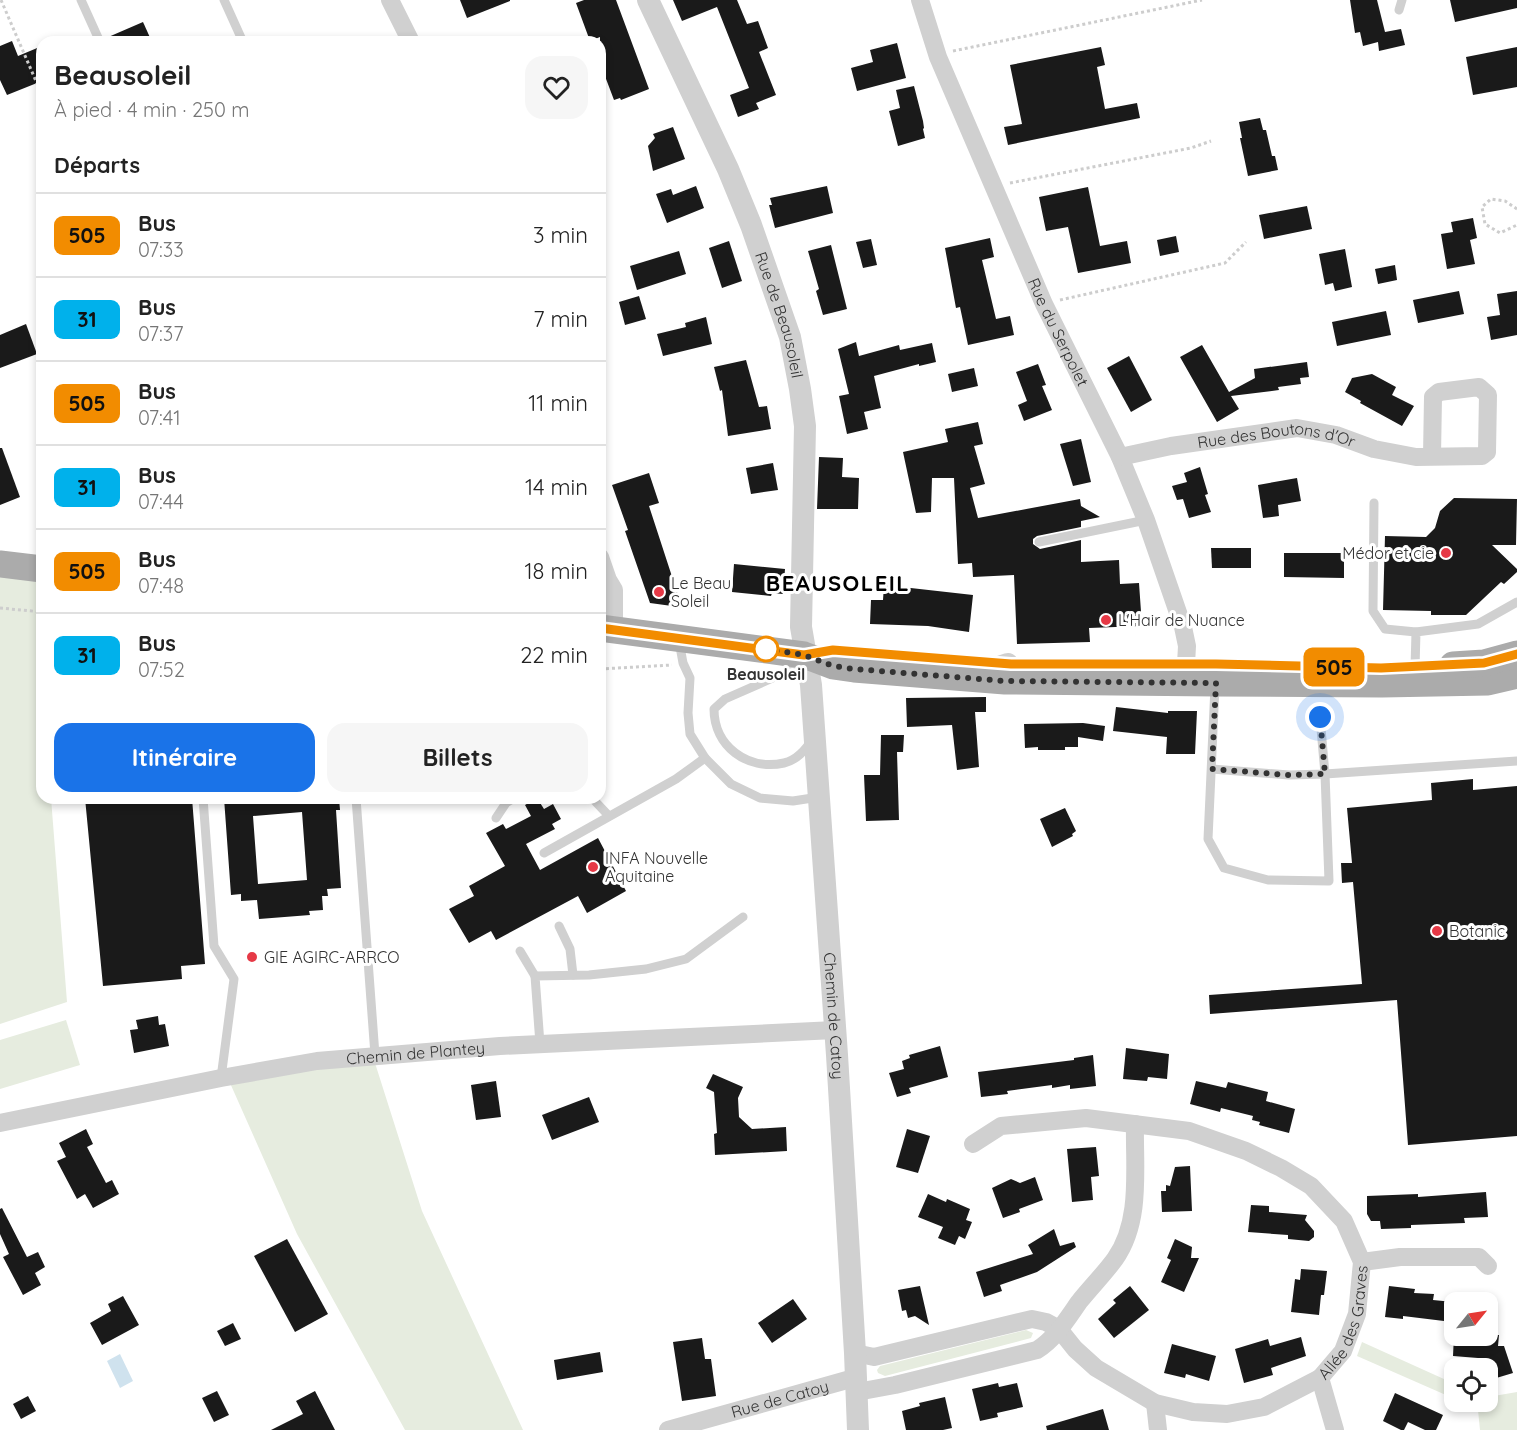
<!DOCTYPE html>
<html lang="fr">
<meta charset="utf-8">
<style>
:root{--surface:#fff;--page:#f6f6f6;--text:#222;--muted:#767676;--line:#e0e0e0;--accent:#1a73e8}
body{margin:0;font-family:Quicksand,sans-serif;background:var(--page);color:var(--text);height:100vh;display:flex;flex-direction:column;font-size:22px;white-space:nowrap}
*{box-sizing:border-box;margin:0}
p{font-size:20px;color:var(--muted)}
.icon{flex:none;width:33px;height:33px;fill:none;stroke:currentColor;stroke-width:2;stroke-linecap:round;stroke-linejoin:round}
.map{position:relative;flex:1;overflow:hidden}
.side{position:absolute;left:36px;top:36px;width:570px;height:768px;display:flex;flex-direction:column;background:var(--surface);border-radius:18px;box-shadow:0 3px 9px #0003}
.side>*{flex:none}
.badge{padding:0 12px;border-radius:9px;font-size:21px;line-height:39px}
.needle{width:39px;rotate:60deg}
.controls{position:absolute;left:1444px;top:1292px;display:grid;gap:12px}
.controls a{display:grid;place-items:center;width:54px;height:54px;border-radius:12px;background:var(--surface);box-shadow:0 3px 9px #0003;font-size:30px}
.you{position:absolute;width:30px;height:30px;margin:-15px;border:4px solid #fff;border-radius:50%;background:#1a73e8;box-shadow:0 0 0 9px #1a73e833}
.map>.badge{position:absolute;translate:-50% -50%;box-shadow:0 0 0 3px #fff}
h2{padding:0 18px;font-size:22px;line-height:54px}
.round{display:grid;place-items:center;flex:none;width:63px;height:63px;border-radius:18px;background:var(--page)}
.headline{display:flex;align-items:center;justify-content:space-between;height:102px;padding:0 18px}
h1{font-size:28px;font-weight:700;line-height:45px}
.action{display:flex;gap:12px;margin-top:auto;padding:12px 18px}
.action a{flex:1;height:69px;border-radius:18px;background:var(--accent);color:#fff;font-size:24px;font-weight:700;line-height:69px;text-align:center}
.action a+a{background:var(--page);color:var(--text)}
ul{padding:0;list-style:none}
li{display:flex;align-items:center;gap:18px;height:84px;padding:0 18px;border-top:2px solid var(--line)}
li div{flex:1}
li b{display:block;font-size:22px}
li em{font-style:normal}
li .badge{min-width:66px;font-weight:700;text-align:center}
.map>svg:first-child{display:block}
.green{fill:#e6ecdf}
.water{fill:#cfe2ee}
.building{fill:#1a1a1a;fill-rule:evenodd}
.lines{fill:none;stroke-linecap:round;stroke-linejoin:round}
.path{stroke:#cdcdcd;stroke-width:3;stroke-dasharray:3 3;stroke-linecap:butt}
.service{stroke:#d0d0d0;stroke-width:9}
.minor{stroke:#d0d0d0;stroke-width:18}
.tertiary{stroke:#d0d0d0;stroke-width:22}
.primary{stroke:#ababab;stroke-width:27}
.line-casing{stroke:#fff;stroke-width:14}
.line{stroke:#f28c00;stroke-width:9}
.walk{stroke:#333;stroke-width:6;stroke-dasharray:0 10.8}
.poi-dot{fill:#e63946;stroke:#fff;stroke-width:2}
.stop-dot{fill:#fff;stroke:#f28c00;stroke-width:3}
.labels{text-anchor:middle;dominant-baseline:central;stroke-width:6;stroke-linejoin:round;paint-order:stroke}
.street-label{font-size:16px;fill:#333;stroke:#fff}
.poi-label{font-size:16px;fill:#333;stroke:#fff;text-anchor:start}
.stop-label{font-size:16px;font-weight:bold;fill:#333;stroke:#fff}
.district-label{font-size:22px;font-weight:bold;letter-spacing:1.5px;fill:#000;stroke:#fff}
</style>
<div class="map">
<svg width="1517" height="1430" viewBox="0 0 1517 1430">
<rect width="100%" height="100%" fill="#fff"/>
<!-- green -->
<g class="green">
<polygon points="0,571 42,575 42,798 51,798 67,1002 0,1024"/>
<polygon points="66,1020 80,1065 0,1089 0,1040"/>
<polygon points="375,1063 422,1211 523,1430 405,1430 297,1234 230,1083 305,1070"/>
<polygon points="1026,1330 1033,1333 1031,1338 885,1376 878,1373 877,1370 880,1366"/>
<polygon points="1362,1342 1455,1384 1455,1399 1357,1356"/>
<polygon points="1517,1392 1517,1430 1480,1430 1478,1410 1458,1401 1488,1401 1488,1397"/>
</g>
<!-- water -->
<polygon class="water" points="120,1354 133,1381 120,1388 107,1361"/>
<!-- building -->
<g class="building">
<polygon points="460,0 510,0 510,1 467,18"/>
<polygon points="584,0 616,0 649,89 621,100 620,98 614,100 600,63 600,37 590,41 576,3"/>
<polygon points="673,0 737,0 747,24 758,21 768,48 759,52 776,95 756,103 759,109 738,117 730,95 749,88 717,7 682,21"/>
<polygon points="1350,0 1377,0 1385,32 1401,29 1405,45 1379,51 1378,42 1363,46 1360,32 1355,33"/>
<polygon points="1450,0 1517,0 1517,8 1455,22"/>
<polygon points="143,22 152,42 107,42 106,38"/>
<polygon points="12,41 18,56 42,46 42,81 7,95 0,80 0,46"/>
<polygon points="897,43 906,78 857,91 851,68 873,62 870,50"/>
<polygon points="1101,47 1105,65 1097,67 1105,109 1137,103 1140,118 1008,145 1004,127 1022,124 1010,65"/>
<polygon points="1517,47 1517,87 1473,95 1466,57"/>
<polygon points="914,86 923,121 924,128 923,129 925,138 898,146 889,111 900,108 896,90"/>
<polygon points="1260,118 1263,130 1266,130 1272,156 1275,156 1278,170 1248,176 1240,138 1242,138 1239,122"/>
<polygon points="673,127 685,159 653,171 648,146 655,138 653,134"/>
<polygon points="696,186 704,208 667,223 656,194 671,189 673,195"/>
<polygon points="827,186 833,213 775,228 769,205 772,205 770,198"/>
<polygon points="1088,187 1100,246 1127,241 1131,263 1078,273 1068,227 1046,231 1039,197"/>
<polygon points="1307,206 1312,229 1264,239 1259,215"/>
<polygon points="1473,218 1477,238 1470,240 1475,264 1447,269 1441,234 1453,232 1451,222"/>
<polygon points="1176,236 1179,252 1160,256 1157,240"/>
<polygon points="990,238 994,257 982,260 996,319 1010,316 1014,335 968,345 960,307 956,308 945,248"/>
<polygon points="871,239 877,265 863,268 856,242"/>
<polygon points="729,241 742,281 722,288 709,248"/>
<polygon points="831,245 847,309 823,315 816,291 819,289 808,251"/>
<polygon points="1345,249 1352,287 1335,291 1333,283 1325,285 1319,254"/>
<polygon points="679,251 686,274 637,290 630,266"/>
<polygon points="1395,265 1397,280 1378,284 1375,269"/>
<polygon points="1459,291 1464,314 1418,323 1413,300"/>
<polygon points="1517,291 1517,335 1491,340 1487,317 1500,315 1497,294"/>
<polygon points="639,296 646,319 625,325 619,302"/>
<polygon points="1386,311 1391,335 1337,346 1332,322"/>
<polygon points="706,317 712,344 663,356 657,334 686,327 685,323"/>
<polygon points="26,324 37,354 0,368 0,335"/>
<polygon points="856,342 859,356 899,345 900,350 932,343 936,362 919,366 919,364 874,376 881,408 864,412 868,429 847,434 839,396 849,394 838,349"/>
<polygon points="1202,345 1229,392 1255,378 1254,369 1307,362 1309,377 1300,378 1301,384 1278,387 1279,390 1231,396 1239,409 1217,422 1180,357"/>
<polygon points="1129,356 1152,400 1131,412 1107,368"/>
<polygon points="746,360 759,407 767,406 771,429 728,436 722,390 720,391 714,367"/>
<polygon points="1038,364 1046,385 1042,386 1052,410 1024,421 1018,405 1027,401 1016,372"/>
<polygon points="974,368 978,386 952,392 948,374"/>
<polygon points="1372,374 1396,387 1392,395 1414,406 1402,426 1360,403 1361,401 1345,392 1352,378"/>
<polygon points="978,422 983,444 974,446 985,484 970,488 978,518 1080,499 1081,506 1100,517 1081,521 1081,527 1037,536 1033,539 1033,544 1040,549 1081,540 1081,562 1119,560 1120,584 1139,583 1142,626 1089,628 1090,642 1017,644 1014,575 973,577 972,563 958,564 954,478 932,478 931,512 916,513 903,452 948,442 945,429"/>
<polygon points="1081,439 1091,482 1073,486 1060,444"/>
<polygon points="0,448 2,448 20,497 0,505"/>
<polygon points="819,457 843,458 842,477 859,478 858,509 817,509"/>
<polygon points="773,463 778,490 751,494 746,468"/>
<polygon points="1200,467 1208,494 1205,495 1211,512 1189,518 1183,499 1177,500 1172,486 1187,482 1184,473"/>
<polygon points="649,473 659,503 649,506 679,598 672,606 650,603 625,531 628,530 612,485"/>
<polygon points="1297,478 1301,501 1278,505 1279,516 1263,518 1258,485"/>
<polygon points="1454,498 1517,499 1516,545 1492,545 1517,569 1517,572 1504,584 1501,582 1466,615 1431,615 1431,611 1383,610 1385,536 1426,537 1435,528 1440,511"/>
<polygon points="1211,548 1251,548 1251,568 1212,568"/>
<polygon points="1284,553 1344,553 1344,578 1284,577"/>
<polygon points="734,564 785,569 783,594 772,593 771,596 732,592"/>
<polygon points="884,585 973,595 969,632 928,626 870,624 871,600 883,600"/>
<polygon points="986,697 986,712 975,712 979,767 957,770 952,725 907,727 906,698"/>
<polygon points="1116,707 1168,713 1168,711 1197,711 1195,754 1166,754 1167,737 1113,731"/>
<polygon points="1083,723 1105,726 1103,741 1078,737 1078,747 1065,747 1065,750 1038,750 1038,747 1025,748 1024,724"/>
<polygon points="881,735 904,735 903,752 897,752 899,820 866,821 864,775 880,775"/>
<polygon points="1473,779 1473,790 1517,786 1517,1136 1408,1145 1397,1000 1210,1014 1209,995 1362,984 1353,882 1342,883 1341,863 1352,863 1347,808 1432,800 1431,783"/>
<polygon points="85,798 192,798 205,964 181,966 182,979 103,986"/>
<path d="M224 798H339L340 810H336L341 888 327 889 328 896H322L323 910 309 911 310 915 259 919 257 900 241 901V894L231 895ZM302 812 307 880 258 884 253 816Z"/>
<polygon points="537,798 544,809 553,804 561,819 552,824 555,829 526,844 540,870 598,838 626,891 587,913 578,896 496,940 491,931 469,943 449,909 474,896 469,886 505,866 486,833 503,824 506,829 531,816 525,805"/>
<polygon points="1065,808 1076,831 1072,834 1073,836 1052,847 1040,819"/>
<polygon points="158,1016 159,1025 165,1024 169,1046 134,1053 130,1030 138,1029 136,1020"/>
<polygon points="940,1046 948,1077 909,1088 911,1093 897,1097 889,1073 904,1069 902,1061 910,1058 909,1055"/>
<polygon points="1126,1048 1169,1054 1167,1079 1148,1077 1147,1081 1123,1079"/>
<polygon points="1093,1055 1096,1086 1070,1089 1070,1085 1052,1088 1052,1085 1007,1091 1008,1094 981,1097 978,1072 1074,1060 1074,1058"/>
<polygon points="713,1074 743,1087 738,1098 739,1117 752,1129 786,1127 787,1151 715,1155 714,1134 717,1133 714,1092 706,1088"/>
<polygon points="496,1081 501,1117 476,1120 471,1085"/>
<polygon points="1196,1081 1226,1088 1228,1082 1268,1092 1266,1101 1295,1109 1289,1133 1259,1125 1260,1122 1252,1120 1253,1116 1221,1108 1220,1112 1190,1104"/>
<polygon points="589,1097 599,1122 552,1140 542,1115"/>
<polygon points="86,1129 93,1144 87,1147 106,1183 112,1180 119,1194 93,1208 85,1194 77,1199 57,1161 66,1157 59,1143"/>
<polygon points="907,1129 930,1136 918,1173 896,1167"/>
<polygon points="1096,1147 1099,1176 1091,1177 1093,1200 1072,1202 1067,1149"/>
<polygon points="1190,1166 1192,1211 1162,1212 1161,1191 1166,1191 1166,1185 1170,1186 1175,1167"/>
<polygon points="1035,1177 1043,1200 1019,1209 1020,1212 1003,1218 992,1188 1011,1179 1020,1183"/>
<polygon points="1486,1192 1488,1217 1464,1218 1465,1223 1411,1225 1411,1228 1381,1229 1380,1221 1371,1221 1367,1214 1367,1196 1418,1194 1418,1197"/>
<polygon points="928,1194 946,1202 947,1199 970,1209 966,1220 972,1222 965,1239 959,1236 955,1245 938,1238 943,1227 918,1217"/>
<polygon points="1251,1205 1269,1206 1269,1212 1307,1215 1305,1220 1314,1231 1314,1237 1309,1241 1288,1239 1288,1235 1248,1232"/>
<polygon points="2,1208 27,1257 38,1252 45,1267 35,1273 41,1285 23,1295 3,1257 9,1254 0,1234 0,1209"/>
<polygon points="1054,1229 1060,1246 1074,1242 1076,1247 1037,1272 1000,1285 1002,1291 984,1297 976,1272 1033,1254 1028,1245"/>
<polygon points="287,1239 328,1314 295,1332 254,1256"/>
<polygon points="1175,1239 1192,1247 1191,1258 1199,1258 1184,1292 1161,1282 1171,1260 1167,1258"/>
<polygon points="1301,1269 1327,1271 1324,1295 1321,1295 1319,1315 1291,1312 1295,1279 1300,1280"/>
<polygon points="920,1286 929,1325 915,1316 908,1318 906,1310 902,1311 898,1290"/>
<polygon points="1130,1286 1149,1310 1114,1338 1098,1319 1116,1303 1113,1300"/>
<polygon points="1389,1286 1415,1289 1414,1293 1434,1294 1433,1300 1453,1302 1444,1321 1403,1316 1403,1319 1385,1317"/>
<polygon points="123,1296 139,1325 102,1345 90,1323 111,1311 108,1304"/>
<polygon points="793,1299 807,1319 772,1343 758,1323"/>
<polygon points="233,1323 241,1339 225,1346 217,1331"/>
<polygon points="1454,1335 1499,1335 1498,1346 1504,1346 1513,1373 1493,1379 1487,1362 1478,1361 1478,1358 1453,1356"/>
<polygon points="1301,1337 1306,1356 1271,1368 1273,1375 1244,1383 1235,1349 1268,1339 1270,1346"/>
<polygon points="702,1338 705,1359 711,1359 716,1396 682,1401 673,1342"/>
<polygon points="1172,1344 1216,1356 1209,1381 1186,1374 1185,1378 1164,1373"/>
<polygon points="600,1352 603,1372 557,1380 554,1360"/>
<polygon points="998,1383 999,1387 1017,1383 1023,1407 997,1413 998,1417 980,1421 972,1389"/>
<polygon points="217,1391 229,1415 214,1422 202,1398"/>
<polygon points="315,1391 335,1430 271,1430 303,1414 296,1401"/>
<polygon points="1395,1393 1443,1415 1436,1430 1425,1430 1408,1422 1404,1430 1401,1430 1383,1421"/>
<polygon points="28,1396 36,1411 21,1419 13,1404"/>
<polygon points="945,1397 952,1428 943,1430 906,1430 902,1411 920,1406 919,1403"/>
<polygon points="1103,1409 1109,1430 1047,1430 1046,1426"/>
</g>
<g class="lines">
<!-- path -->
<g class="path">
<polyline points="1,0 42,95"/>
<polyline points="953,51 1202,0"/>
<polyline points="1010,183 1191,148 1211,141"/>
<polyline points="1517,209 1505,201 1491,199 1482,207 1485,224 1500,233 1517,225"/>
<polyline points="1060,300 1225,263 1246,242"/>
<polyline points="0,608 42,612"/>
<polyline points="600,669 672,665"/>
</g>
<!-- service -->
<g class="service">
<polyline points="81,0 100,42"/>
<polyline points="224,0 243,42"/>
<polyline points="1399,10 1402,0"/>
<polyline points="1374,503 1373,611 1385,629 1416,632"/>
<polyline points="1039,542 1146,520"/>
<polyline points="679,641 683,663 690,678 688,713 690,734 705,758 731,784 760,798 793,801 819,797"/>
<path d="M800 659 784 673 725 699 714 709C714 746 747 771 784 763 797 760 805 750 812 740"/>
<polyline points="1415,668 1416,632 1478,624 1517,602"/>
<polyline points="1215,686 1208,839 1224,868 1268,880 1329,881 1325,774 1320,717"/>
<polyline points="1212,769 1289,775 1325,774 1517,761"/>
<polyline points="203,798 214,946 234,979 221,1078"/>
<polyline points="356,798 375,1055"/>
<polyline points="592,798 609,816"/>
<polyline points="496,818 506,803 514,798"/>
<polyline points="544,853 676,779 705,758"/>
<polyline points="559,926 570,949 573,975"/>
<polyline points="520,951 535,976"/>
<polyline points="540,1044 535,976 589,975 646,969 686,959 743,917"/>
</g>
<!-- minor -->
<g class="minor">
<polyline points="390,0 411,42"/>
<path id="s1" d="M920 0 938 57 1044 304 1120 457 1146 520 1183 627 1187 646 1186 664"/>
<path id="s2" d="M1120 457 1171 446 1297 428 1336 435 1374 449 1416 457 1482 456 1487 452 1488 395 1479 387 1439 392 1433 397 1432 456"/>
<polyline points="600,557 608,580 614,590 614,630"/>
<path id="s3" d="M0 1123 221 1078 317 1061 500 1046 835 1030"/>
<polyline points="1362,1262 1400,1257 1479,1257 1488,1266"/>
<path id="s4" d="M855 1353 874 1357 1032 1319 1046 1322 1059 1329 1075 1349 1096 1368 1155 1403 1193 1412 1227 1414 1264 1407 1320 1378 1343 1351 1357 1314 1362 1262 1344 1221 1311 1186 1281 1168 1246 1151 1189 1131 1086 1118 1001 1126 973 1144"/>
<polyline points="1320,1378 1335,1430"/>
<path d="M857 1392 895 1385 1037 1350C1055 1339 1067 1319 1079 1302 1091 1287 1104 1274 1115 1259 1142 1221 1134 1168 1135 1124"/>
<polyline points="1155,1403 1158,1430"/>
<path id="s5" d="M668 1430 847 1380H857"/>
</g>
<!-- tertiary -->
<g class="tertiary">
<path id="s6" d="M648 0 728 169 751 225 790 337 800 389 805 426 801 627 811 685 837 1055 855 1353 858 1430"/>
<polyline points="967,669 987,671 1008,664"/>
</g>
<!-- primary -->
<g class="primary">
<polyline points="0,564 42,569"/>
<polyline points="600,628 804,655 833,666 854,669 1005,681 1216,683 1382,684 1488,682 1517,675"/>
<polyline points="1453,665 1484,663 1517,654"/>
</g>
</g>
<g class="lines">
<defs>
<polyline id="line" points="600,628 804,655 833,650 1011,664 1216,664 1381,668 1484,663 1517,654"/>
</defs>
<!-- line casing -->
<use href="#line" class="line-casing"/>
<!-- line -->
<use href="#line" class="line"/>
<!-- walk -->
<polyline class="walk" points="766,649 804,655 833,666 854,669 1005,681 1216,683 1212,769 1288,775 1325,774 1320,717"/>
</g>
<!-- markers -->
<g class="poi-dot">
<circle cx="1446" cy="553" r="6"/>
<circle cx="659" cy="592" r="6"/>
<circle cx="1106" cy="620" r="6"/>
<circle cx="593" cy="867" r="6"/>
<circle cx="1437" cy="931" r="6"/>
<circle cx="252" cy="957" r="6"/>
</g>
<circle class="stop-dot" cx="766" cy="649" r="12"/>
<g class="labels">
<!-- street labels -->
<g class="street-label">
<text stroke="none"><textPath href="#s6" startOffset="342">Rue de Beausoleil</textPath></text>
<text stroke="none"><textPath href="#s1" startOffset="360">Rue du Serpolet</textPath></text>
<text stroke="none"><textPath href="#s2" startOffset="159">Rue des Boutons d'Or</textPath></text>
<text stroke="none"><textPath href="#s6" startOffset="1048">Chemin de Catoy</textPath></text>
<text stroke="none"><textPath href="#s3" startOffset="422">Chemin de Plantey</textPath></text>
<text stroke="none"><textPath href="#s4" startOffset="570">Allée des Graves</textPath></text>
<text stroke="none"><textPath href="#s5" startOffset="116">Rue de Catoy</textPath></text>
</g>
<!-- poi labels -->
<g class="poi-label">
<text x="1434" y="553" text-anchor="end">Médor et cie</text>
<text x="671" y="583">Le Beau<tspan x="671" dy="18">Soleil</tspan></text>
<text x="1118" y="620">L'Hair de Nuance</text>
<text x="605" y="858">INFA Nouvelle<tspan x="605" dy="18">Aquitaine</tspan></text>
<text x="1449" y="931">Botanic</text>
<text x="264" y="957">GIE AGIRC-ARRCO</text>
</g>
<!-- stop labels -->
<g class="stop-label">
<text x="766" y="674">Beausoleil</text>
</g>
<!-- district labels -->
<g class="district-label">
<text x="838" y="583">BEAUSOLEIL</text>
</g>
</g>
</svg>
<div class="controls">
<a><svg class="needle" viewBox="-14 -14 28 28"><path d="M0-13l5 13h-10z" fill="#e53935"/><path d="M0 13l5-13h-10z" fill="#767676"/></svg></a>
<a><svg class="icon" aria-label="locate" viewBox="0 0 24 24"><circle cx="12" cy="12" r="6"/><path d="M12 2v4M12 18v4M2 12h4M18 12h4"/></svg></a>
</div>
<div class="you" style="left:1320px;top:717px"></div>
<b class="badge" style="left:1334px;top:667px;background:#f28c00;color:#111">505</b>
<section class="side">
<div class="headline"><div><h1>Beausoleil</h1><p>À pied · 4 min · 250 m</p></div><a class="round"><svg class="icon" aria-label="heart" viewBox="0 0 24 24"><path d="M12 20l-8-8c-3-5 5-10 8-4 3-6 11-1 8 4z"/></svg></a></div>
<h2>Départs</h2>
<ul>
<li><span class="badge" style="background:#f28c00;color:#111">505</span><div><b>Bus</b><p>07:33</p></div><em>3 min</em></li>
<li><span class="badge" style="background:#00b1eb;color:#111">31</span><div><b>Bus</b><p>07:37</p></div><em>7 min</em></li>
<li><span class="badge" style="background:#f28c00;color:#111">505</span><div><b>Bus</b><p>07:41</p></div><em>11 min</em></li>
<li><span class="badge" style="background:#00b1eb;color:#111">31</span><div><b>Bus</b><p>07:44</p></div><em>14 min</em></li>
<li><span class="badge" style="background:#f28c00;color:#111">505</span><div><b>Bus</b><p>07:48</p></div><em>18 min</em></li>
<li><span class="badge" style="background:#00b1eb;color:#111">31</span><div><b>Bus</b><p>07:52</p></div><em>22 min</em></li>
</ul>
<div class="action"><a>Itinéraire</a><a>Billets</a></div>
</section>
</div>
